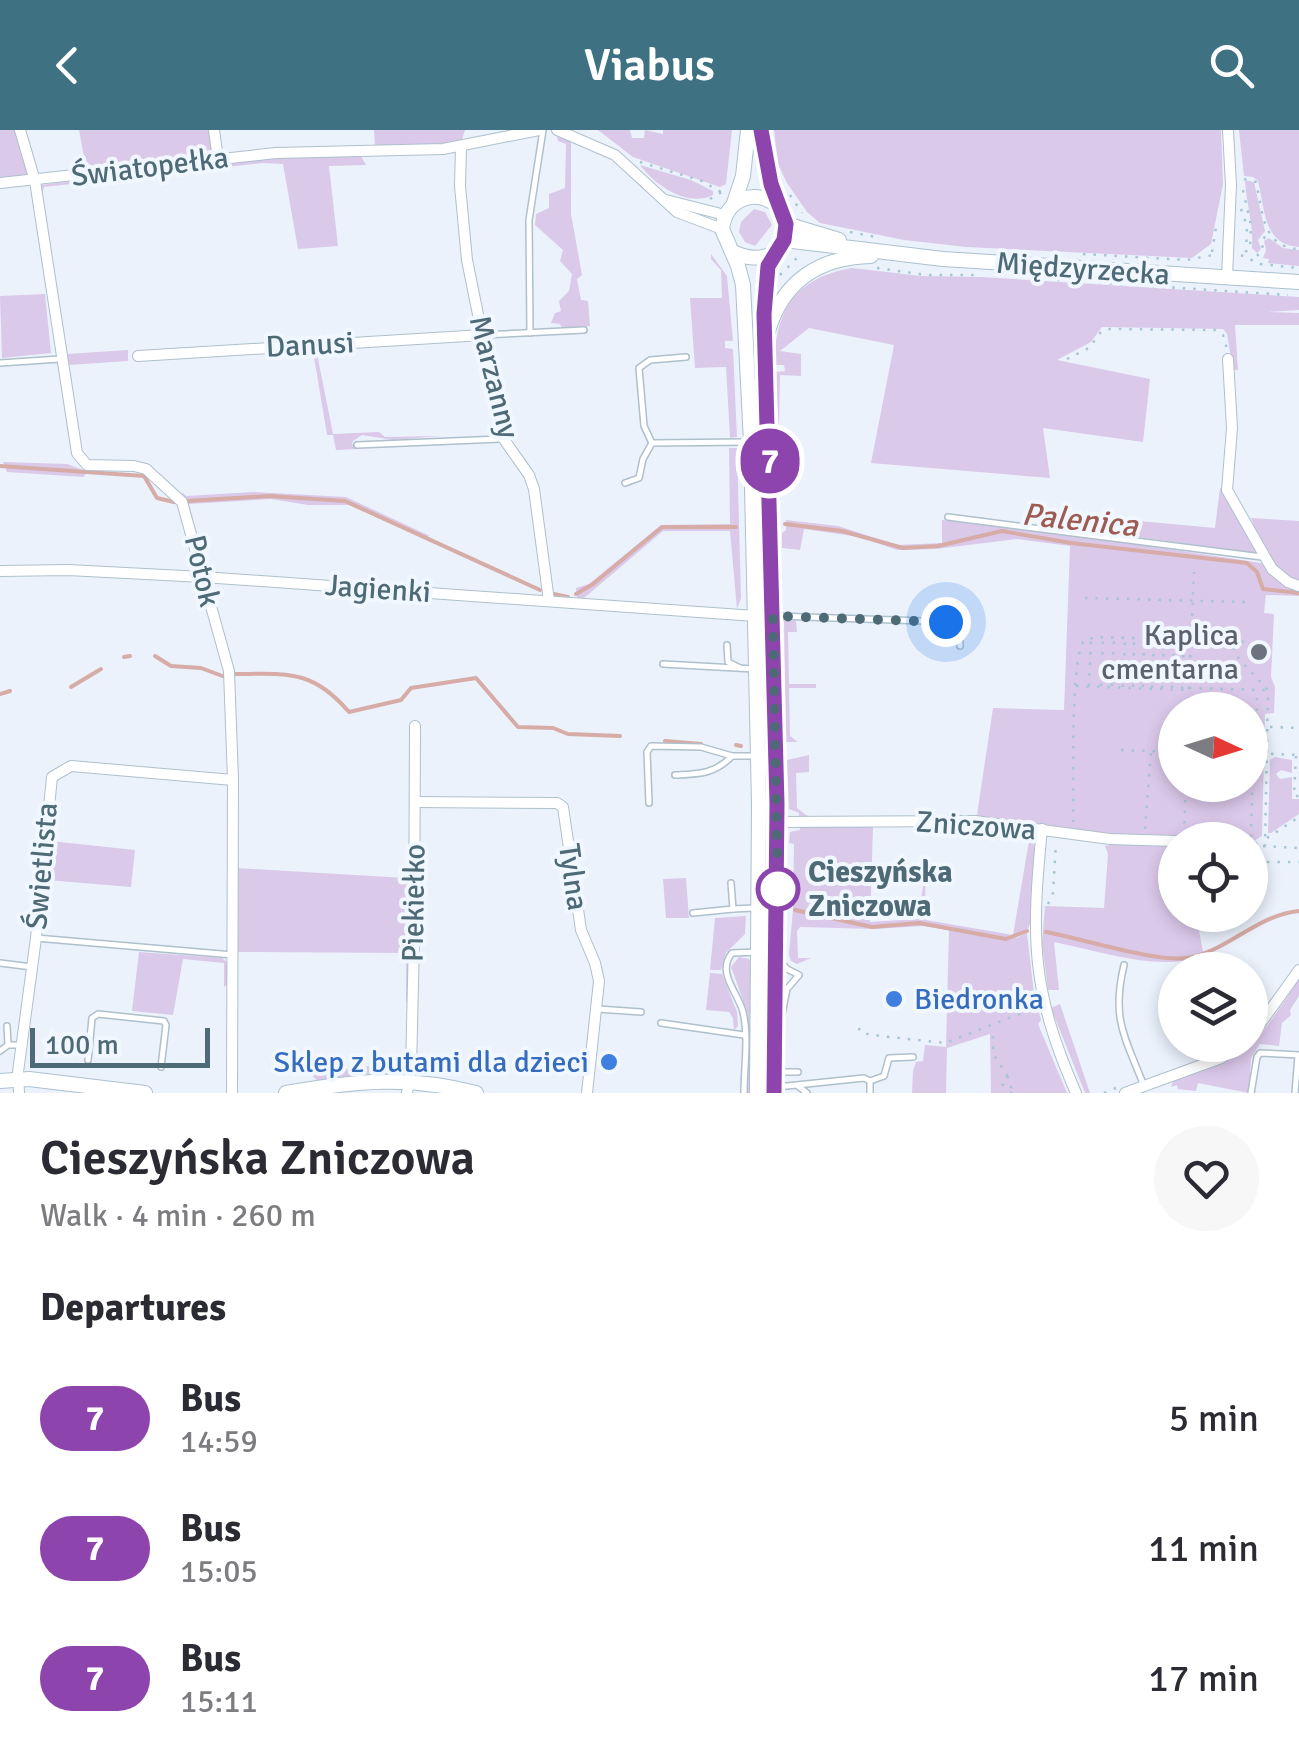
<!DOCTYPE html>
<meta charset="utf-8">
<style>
:root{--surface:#fff;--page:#f7f7f7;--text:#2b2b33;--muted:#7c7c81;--accent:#3e7181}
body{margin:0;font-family:Signika,sans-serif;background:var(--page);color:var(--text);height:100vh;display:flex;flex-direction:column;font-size:38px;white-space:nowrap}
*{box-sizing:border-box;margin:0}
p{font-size:32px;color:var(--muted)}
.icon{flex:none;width:55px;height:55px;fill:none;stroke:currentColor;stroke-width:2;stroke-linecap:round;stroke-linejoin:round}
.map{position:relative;height:963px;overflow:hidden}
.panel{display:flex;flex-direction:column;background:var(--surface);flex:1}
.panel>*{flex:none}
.badge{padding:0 20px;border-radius:32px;font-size:35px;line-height:65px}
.needle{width:65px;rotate:94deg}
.buttons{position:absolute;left:1158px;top:562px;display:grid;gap:20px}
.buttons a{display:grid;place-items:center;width:110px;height:110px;border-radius:50%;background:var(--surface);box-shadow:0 5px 15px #0003;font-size:50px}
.scale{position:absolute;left:30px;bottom:25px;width:180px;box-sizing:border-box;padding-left:10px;border:5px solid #4e6a77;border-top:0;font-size:28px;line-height:35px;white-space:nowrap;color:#4e6a77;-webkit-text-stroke:8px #f1f7fe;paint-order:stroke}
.you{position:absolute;width:50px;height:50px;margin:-25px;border:8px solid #fff;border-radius:50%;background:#1a73e8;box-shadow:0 0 0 15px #1a73e833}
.map>.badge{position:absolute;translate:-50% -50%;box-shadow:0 0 0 5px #fff}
h2{padding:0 40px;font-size:38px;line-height:90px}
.round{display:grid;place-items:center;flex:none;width:105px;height:105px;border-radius:52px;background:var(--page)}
.summary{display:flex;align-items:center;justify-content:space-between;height:170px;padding:0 40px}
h1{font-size:48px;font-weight:600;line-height:75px}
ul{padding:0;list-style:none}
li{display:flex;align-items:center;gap:30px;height:130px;padding:0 40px}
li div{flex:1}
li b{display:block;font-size:38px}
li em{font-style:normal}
li .badge{min-width:110px;font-weight:700;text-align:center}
header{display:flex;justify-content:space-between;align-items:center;height:130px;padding:0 40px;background:var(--accent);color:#fff;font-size:45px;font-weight:600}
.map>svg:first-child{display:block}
.green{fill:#dbc9ea;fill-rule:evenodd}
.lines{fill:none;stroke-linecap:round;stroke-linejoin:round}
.stream{stroke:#d7aba6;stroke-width:4}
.lane-casing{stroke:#aec0cc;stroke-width:8}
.street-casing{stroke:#aec0cc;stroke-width:12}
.secondary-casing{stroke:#acc1cf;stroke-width:16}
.path{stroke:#a6c5d6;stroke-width:2.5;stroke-dasharray:2.5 8;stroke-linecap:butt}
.lane{stroke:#fff;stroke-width:5}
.street{stroke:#fff;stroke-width:10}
.secondary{stroke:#fff;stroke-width:14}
.line-casing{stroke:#fff;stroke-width:22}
.line{stroke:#8e44ad;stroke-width:15}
.walk{stroke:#4e6a77;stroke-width:10;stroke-dasharray:0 18}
.worship-dot{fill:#6b7280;stroke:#f1f7fe;stroke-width:4}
.stop-dot{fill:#fff;stroke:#8e44ad;stroke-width:5}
.shop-dot{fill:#3f7fe0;stroke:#f1f7fe;stroke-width:4}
.labels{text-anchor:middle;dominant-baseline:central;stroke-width:8;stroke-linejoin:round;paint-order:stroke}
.street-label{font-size:30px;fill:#4e6a77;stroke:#f1f7fe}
.worship-label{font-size:30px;fill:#5b616d;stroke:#f1f7fe;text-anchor:end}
.stop-label{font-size:30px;font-weight:bold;fill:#4e6a77;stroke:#f1f7fe;text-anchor:start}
.shop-label{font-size:30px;fill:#366cbe;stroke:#f1f7fe;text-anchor:start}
.water-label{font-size:32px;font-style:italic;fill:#9e5b52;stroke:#f1f7fe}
</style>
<header><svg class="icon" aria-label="back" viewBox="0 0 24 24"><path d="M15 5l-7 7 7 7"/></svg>Viabus<svg class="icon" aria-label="search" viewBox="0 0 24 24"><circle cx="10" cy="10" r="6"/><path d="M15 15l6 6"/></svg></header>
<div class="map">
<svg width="1299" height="963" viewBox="0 0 1299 963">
<rect width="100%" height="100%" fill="#ebf2fc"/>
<!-- green -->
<g class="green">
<polygon points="0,0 15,0 29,45 0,50"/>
<polygon points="79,0 211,0 213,20 209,25 86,38"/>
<polygon points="374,0 465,0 461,13 375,18"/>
<polygon points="598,0 630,0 632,8 644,8 645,0 663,4 663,0 732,0 726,54 720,57 633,27"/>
<polygon points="774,0 1221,0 1223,54 1211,114 1192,128 966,117 904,110 820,93 807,82 787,53 778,34"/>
<path d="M1239 0H1299V117C1263 115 1265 79 1258 51L1253 47 1244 46Z"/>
<polygon points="561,6 571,9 571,84 582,145 577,149 581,170 588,171 590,196 562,199 560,194 551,193 555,183 561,181 559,171 569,161 572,144 560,131 563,120 535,95 536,84 549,78 549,64 565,58 566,14 558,11 557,7"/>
<polygon points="361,26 366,35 329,36 338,116 298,119 283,34 263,33 44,57 40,72 67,224 128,220 128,231 68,235 81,322 54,166 40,55 268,28"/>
<path d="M640 35 691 50 713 61V65C687 78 655 55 640 35Z"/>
<path d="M1245 50 1254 52 1265 101 1258 110 1261 119 1257 123 1252 118C1254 94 1246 74 1245 50Z"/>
<polygon points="754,79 765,82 772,95 755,116 745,112 739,102 741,92"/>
<polygon points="1269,108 1283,118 1299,120 1299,136 1268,133 1269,129 1263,128 1266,120 1264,111"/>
<polygon points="711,124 727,146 733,211 725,211 725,218 733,219 737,307 730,308 726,237 695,238 690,168 722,168 721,140 711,129"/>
<path d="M852 138 921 146 981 147 1299 167V180L1268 182 1299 183V195H1235L1238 240H1233L1227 204 1223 199 1102 197 1091 212 1057 230 1150 249 1143 312 1043 298 1050 348 871 333 894 215 809 198 780 221 801 224V246L780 245 779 299 775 242 785 241 784 235H774C776 179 795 148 852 138Z"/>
<polygon points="45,164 51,223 2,228 0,166"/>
<polygon points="317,219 320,220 317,224 333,304 379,302 385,307 441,306 393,310 362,305 353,311 352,314 358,319 336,320 333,305 327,305 314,227"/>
<polygon points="729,318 737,318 741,468 737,479 730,401 663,401 584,468 577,468 576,458 589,454 661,395 730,394"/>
<polygon points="3,332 67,334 88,342 83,347 7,342"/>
<polygon points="1220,358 1224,358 1257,422 1255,423 1130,406 1128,390 1215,398"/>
<polygon points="182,362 186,366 254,362 346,367 430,406 424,408 349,375 308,375 271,369 189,374 206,438 211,442 254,445 209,443 205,438"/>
<path d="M1251 388 1299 391V453C1271 439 1262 416 1251 388Z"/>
<path d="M786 390 838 396 897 415 942 413V390L1077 405 1261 433 1278 449 1299 460V466L1266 465 1264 483 1274 484 1271 547 1275 557 1274 583 1265 584 1264 619 1258 621 1264 627 1262 706 1252 712 1112 705 976 688 974 686 977 685 993 578 1064 580 1070 416 1017 409 936 419 897 420 860 407 804 399 800 420 782 418V403L786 400ZM1175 580H1250V655H1175Z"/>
<polygon points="784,491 796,491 797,502 788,502 789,554 816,554 816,558 789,558 790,606 798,612 786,612"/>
<polygon points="809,625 809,642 796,643 797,678 806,685 816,688 799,687 799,683 789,679 787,630"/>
<polygon points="1275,627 1292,630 1292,643 1281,640 1276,644 1280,649 1292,647 1292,669 1299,669 1299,684 1271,703 1268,703 1270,630"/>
<polygon points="905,694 907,696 873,696 870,792 917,789 925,747 926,790 1013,805 1030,705 1035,707 1030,793 1028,799 1014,805 1016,808 1027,803 1034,864 1041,890 1038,894 1067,963 991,963 990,904 947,918 946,963 912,963 913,941 916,932 923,931 925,915 946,917 949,800 924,796 874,799 800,797 797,801 798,828 811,828 797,834 791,831 789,824 793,780 794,714 789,713 790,702 800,700 800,696"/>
<polygon points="50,711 135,720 131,757 47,750"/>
<path d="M1119 713 1175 715V785H1196L1204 827C1155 841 1103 822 1054 812L1059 860H1048L1042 813 1045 776 1104 778 1108 724 1105 716Z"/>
<polygon points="406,737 411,743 410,870 406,872 406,823 237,822 236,738 405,748"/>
<polygon points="686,748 689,788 666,788 663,749"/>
<polygon points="746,786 745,804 726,823 721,840 710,840 715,788"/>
<polygon points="139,822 222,828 228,833 227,855 224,857 224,833 183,829 173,885 132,881"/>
<polygon points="739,827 749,829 753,834 751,963 747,963 748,884 731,837"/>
<polygon points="710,843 722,844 737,882 738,896 734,900 733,888 729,882 706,880"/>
<path d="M1299 849V866L1290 880 1291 885 1282 893 1279 916 1260 914 1251 928 1249 963 1198 953 1196 961 1178 959 1177 955 1171 957 1173 951C1252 925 1254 917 1299 849Z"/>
<polygon points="1060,874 1090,963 1085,963 1051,878"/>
<polygon points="406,917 406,940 402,944 359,945 318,951 309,943 405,932"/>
</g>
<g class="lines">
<!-- stream -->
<g class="stream">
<polyline points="0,336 144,346 157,368 174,372"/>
<polyline points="187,371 269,366 345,371 540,460"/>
<polyline points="785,394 842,401 903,418 938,416 1002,401 1071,413 1247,433 1257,442 1263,459 1299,463"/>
<polyline points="554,464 568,467"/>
<polyline points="576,464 593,454 662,397 736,397"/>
<polyline points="155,526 171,536 201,538 225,547"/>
<polyline points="124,527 130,526"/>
<path d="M235 544C288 544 312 539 349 582L401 570 411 558 476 548 518 597 553 598 568 604 620 606"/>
<polyline points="71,557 101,539"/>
<polyline points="0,564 10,561"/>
<polyline points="665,611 701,614"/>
<polyline points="736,615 741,616"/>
<polyline points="795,780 872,797 919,793 1006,809 1027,801"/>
<path d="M1046 802C1081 808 1162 835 1192 827 1231 818 1258 785 1299 781"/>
</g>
<defs>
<g id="lane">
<polyline points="530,203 529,90 543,0"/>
<polyline points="483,205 584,200"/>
<polyline points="686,227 650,230 639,238 644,296 652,313 748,312"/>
<polyline points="0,233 60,229"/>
<polyline points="357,315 500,309"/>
<polyline points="625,353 639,348 643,329 652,313"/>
<polyline points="948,387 1262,427"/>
<polyline points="776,486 953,492 959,496 960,516"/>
<polyline points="727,515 728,532 740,538"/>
<polyline points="663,534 754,539"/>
<path d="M675 645C699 644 715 644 732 626"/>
<polyline points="649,673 647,622 651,616 701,617 732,626 755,626"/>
<polyline points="731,753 733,779 754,778"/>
<polyline points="693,783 733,779"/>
<polyline points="36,808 233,825"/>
<polyline points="780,831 787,839 799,845 787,859 780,894"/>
<polyline points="0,833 32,837"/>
<path d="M1124 835C1111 889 1125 907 1144 956"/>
<polyline points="598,879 641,882"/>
<polyline points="661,893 744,905"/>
<polyline points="7,896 8,915"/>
<polyline points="0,921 8,915 19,915"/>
<polyline points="88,930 92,888 98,884 164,891 166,895 161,937"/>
<polyline points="778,942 798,942"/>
<polyline points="870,951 884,946 889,928 913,927"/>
<polyline points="798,956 807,963"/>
<polyline points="777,957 864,948 870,951 870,963"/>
<path d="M744 963C744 938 749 907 743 882 738 862 716 843 732 823L758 822"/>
<polyline points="1251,963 1257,927 1260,923 1299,925"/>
<polyline points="1295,963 1298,926"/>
</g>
<g id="street">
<polyline points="20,0 35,51 77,323 87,335 134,336 146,339 182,372 229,541 233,650 232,963"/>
<polyline points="214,0 218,29"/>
<polyline points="557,0 615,25 677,82 722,99"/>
<polyline points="461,17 460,56 467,130 503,308 529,345 534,359 549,471"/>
<polyline points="0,53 276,23 443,19 539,0"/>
<polyline points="666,70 725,85"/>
<polyline points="1227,147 1231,55 1228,0"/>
<polyline points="138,226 483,205"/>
<polyline points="1228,229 1232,298 1227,360 1272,439 1288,452 1299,456"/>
<polyline points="0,441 68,440 203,447 755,486"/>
<polyline points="415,672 557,673 563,677 581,800 595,833 599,851 587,963"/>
<polyline points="777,692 975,691 1110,709 1175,711"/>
<path d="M1042 699C1031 809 1031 860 1076 963"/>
<polyline points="1250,716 1252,716"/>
<polyline points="1250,908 1299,840"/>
<polyline points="19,963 18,942 36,808 52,647 71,636 233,650"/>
<polyline points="407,963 411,939 414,810 415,596"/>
<polyline points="1125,963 1221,928 1242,915"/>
</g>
<g id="secondary">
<polyline points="734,73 743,46 748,0"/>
<polyline points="786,94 839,110"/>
<polyline points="784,110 943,129 1299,152"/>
<path d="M733 122C755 133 785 129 786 99 787 84 776 69 771 54 766 37 764 18 761 0"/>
<polyline points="773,124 766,147 763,216 769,311 777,692 774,963"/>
<path d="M768 201C783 151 820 127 871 126"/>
<polyline points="0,951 29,949 145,963"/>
<path d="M286 963C355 951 407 945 476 963"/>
<path d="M757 963 759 674 751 312 743 155 738 136 722 99C726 68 756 57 779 77"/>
</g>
</defs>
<!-- lane casing -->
<use href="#lane" class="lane-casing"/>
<!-- street casing -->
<use href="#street" class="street-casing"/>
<!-- secondary casing -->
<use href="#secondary" class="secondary-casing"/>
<!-- path -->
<g class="path">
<polyline points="640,32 702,51 721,62"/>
<path d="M1244 49 1256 52C1263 81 1261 117 1299 119"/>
<polyline points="1243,60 1251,95 1250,119"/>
<polyline points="790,65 802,83"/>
<polyline points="710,69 725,60"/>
<polyline points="1241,79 1247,96 1246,125"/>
<polyline points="850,102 876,107"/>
<polyline points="1212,122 1217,91"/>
<polyline points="1083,124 1187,130 1218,124"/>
<polyline points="1241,125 1260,134 1299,138"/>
<polyline points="1257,126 1263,119 1261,111 1268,104"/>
<polyline points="877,138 927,145 979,145"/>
<polyline points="780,145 799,126"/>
<polyline points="1057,150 1288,165"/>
<polyline points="1067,229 1089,218 1100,203 1108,199 1215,200 1223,205 1227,219"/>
<polyline points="1085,468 1245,472"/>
<polyline points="1231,511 1244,512"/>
<polyline points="1076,556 1187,560"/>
<polyline points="1089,556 1091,509"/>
<polyline points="1101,556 1103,509"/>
<polyline points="1112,556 1114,509"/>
<polyline points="1123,557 1125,510"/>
<polyline points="1133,557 1134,510"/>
<polyline points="1143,557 1144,510"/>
<polyline points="1152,558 1154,511"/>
<polyline points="1162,558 1164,511"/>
<polyline points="1172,558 1174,511"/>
<polyline points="1189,558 1266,560"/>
<polyline points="1182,559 1184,512"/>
<polyline points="1188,580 1194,442"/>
<polyline points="1270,597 1299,598"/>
<polyline points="1121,620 1175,622"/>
<polyline points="1250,623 1299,625"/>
<polyline points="1256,623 1257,561"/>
<polyline points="1296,626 1294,666 1299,666"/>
<path d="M1073 692C1074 658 1070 535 1083 512L1095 507 1230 511 1239 529 1268 560 1265 716"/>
<polyline points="1145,699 1151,621"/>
<polyline points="1184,704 1186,655"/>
<polyline points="1251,707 1253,623"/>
<polyline points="1267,708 1299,687"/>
<polyline points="1263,716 1299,718"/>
<polyline points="1251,726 1252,732 1299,732"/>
<polyline points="1048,774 1053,763 1056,713"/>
<polyline points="859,898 860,902 871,905 945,913 1032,879"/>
<polyline points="993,906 993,924 1007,945 999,963"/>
<polyline points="1007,946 1013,962"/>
<polyline points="1010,963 1015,963"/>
<polyline points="1104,963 1116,958"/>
</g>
<!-- lane -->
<use href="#lane" class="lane"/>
<!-- street -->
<use href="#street" class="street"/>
<!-- secondary -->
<use href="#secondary" class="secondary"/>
</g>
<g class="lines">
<defs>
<polyline id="line" points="761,0 771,54 786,94 784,110 768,136 764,184 777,674 774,963"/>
</defs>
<!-- line casing -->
<use href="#line" class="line-casing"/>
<!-- line -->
<use href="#line" class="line"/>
<!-- walk -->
<polyline class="walk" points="778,759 778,768 773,486 946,492"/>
</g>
<!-- markers -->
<circle class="worship-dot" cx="1259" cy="522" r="10"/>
<circle class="stop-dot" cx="778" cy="759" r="20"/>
<g class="shop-dot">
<circle cx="894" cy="869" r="10"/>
<circle cx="609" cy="932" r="10"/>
</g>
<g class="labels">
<!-- street labels -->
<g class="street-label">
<text transform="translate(150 37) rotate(-7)">Światopełka</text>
<text transform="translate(1083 139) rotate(4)">Międzyrzecka</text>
<text transform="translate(310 215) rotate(-3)">Danusi</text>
<text transform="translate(494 247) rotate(76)">Marzanny</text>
<text transform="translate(202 441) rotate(77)">Potok</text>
<text transform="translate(378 459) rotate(4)">Jagienki</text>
<text transform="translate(976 696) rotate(4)">Zniczowa</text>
<text transform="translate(42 736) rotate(-85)">Świetlista</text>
<text transform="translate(573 747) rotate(82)">Tylna</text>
<text transform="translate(414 773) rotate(-89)">Piekiełko</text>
</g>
<!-- worship labels -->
<g class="worship-label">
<text x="1239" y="505">Kaplica<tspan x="1239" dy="34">cmentarna</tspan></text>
</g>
<!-- stop labels -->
<g class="stop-label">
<text x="808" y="742">Cieszyńska<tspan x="808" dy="34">Zniczowa</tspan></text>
</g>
<!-- shop labels -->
<g class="shop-label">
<text x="914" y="869">Biedronka</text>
<text x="589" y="932" text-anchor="end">Sklep z butami dla dzieci</text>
</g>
<!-- water labels -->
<g class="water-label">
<text transform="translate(1080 390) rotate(6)">Palenica</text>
</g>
</g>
</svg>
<div class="buttons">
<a><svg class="needle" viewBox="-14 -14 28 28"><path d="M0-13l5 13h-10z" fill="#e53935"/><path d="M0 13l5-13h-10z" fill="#7c7c81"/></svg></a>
<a><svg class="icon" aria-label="locate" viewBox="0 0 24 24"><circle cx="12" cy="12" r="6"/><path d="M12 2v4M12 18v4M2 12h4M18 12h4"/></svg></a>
<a><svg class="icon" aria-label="layers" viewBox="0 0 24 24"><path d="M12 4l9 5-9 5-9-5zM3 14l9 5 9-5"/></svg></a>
</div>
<div class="scale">100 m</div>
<div class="you" style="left:946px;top:492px"></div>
<b class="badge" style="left:770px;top:331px;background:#8e44ad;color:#fff">7</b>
</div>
<section class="panel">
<div class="summary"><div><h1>Cieszyńska Zniczowa</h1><p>Walk · 4 min · 260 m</p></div><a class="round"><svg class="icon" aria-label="heart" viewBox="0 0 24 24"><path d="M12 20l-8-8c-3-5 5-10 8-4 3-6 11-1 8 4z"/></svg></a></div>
<h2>Departures</h2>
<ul>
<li><span class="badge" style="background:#8e44ad;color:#fff">7</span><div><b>Bus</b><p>14:59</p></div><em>5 min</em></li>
<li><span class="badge" style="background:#8e44ad;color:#fff">7</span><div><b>Bus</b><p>15:05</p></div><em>11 min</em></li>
<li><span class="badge" style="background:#8e44ad;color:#fff">7</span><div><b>Bus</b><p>15:11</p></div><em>17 min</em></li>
</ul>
</section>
